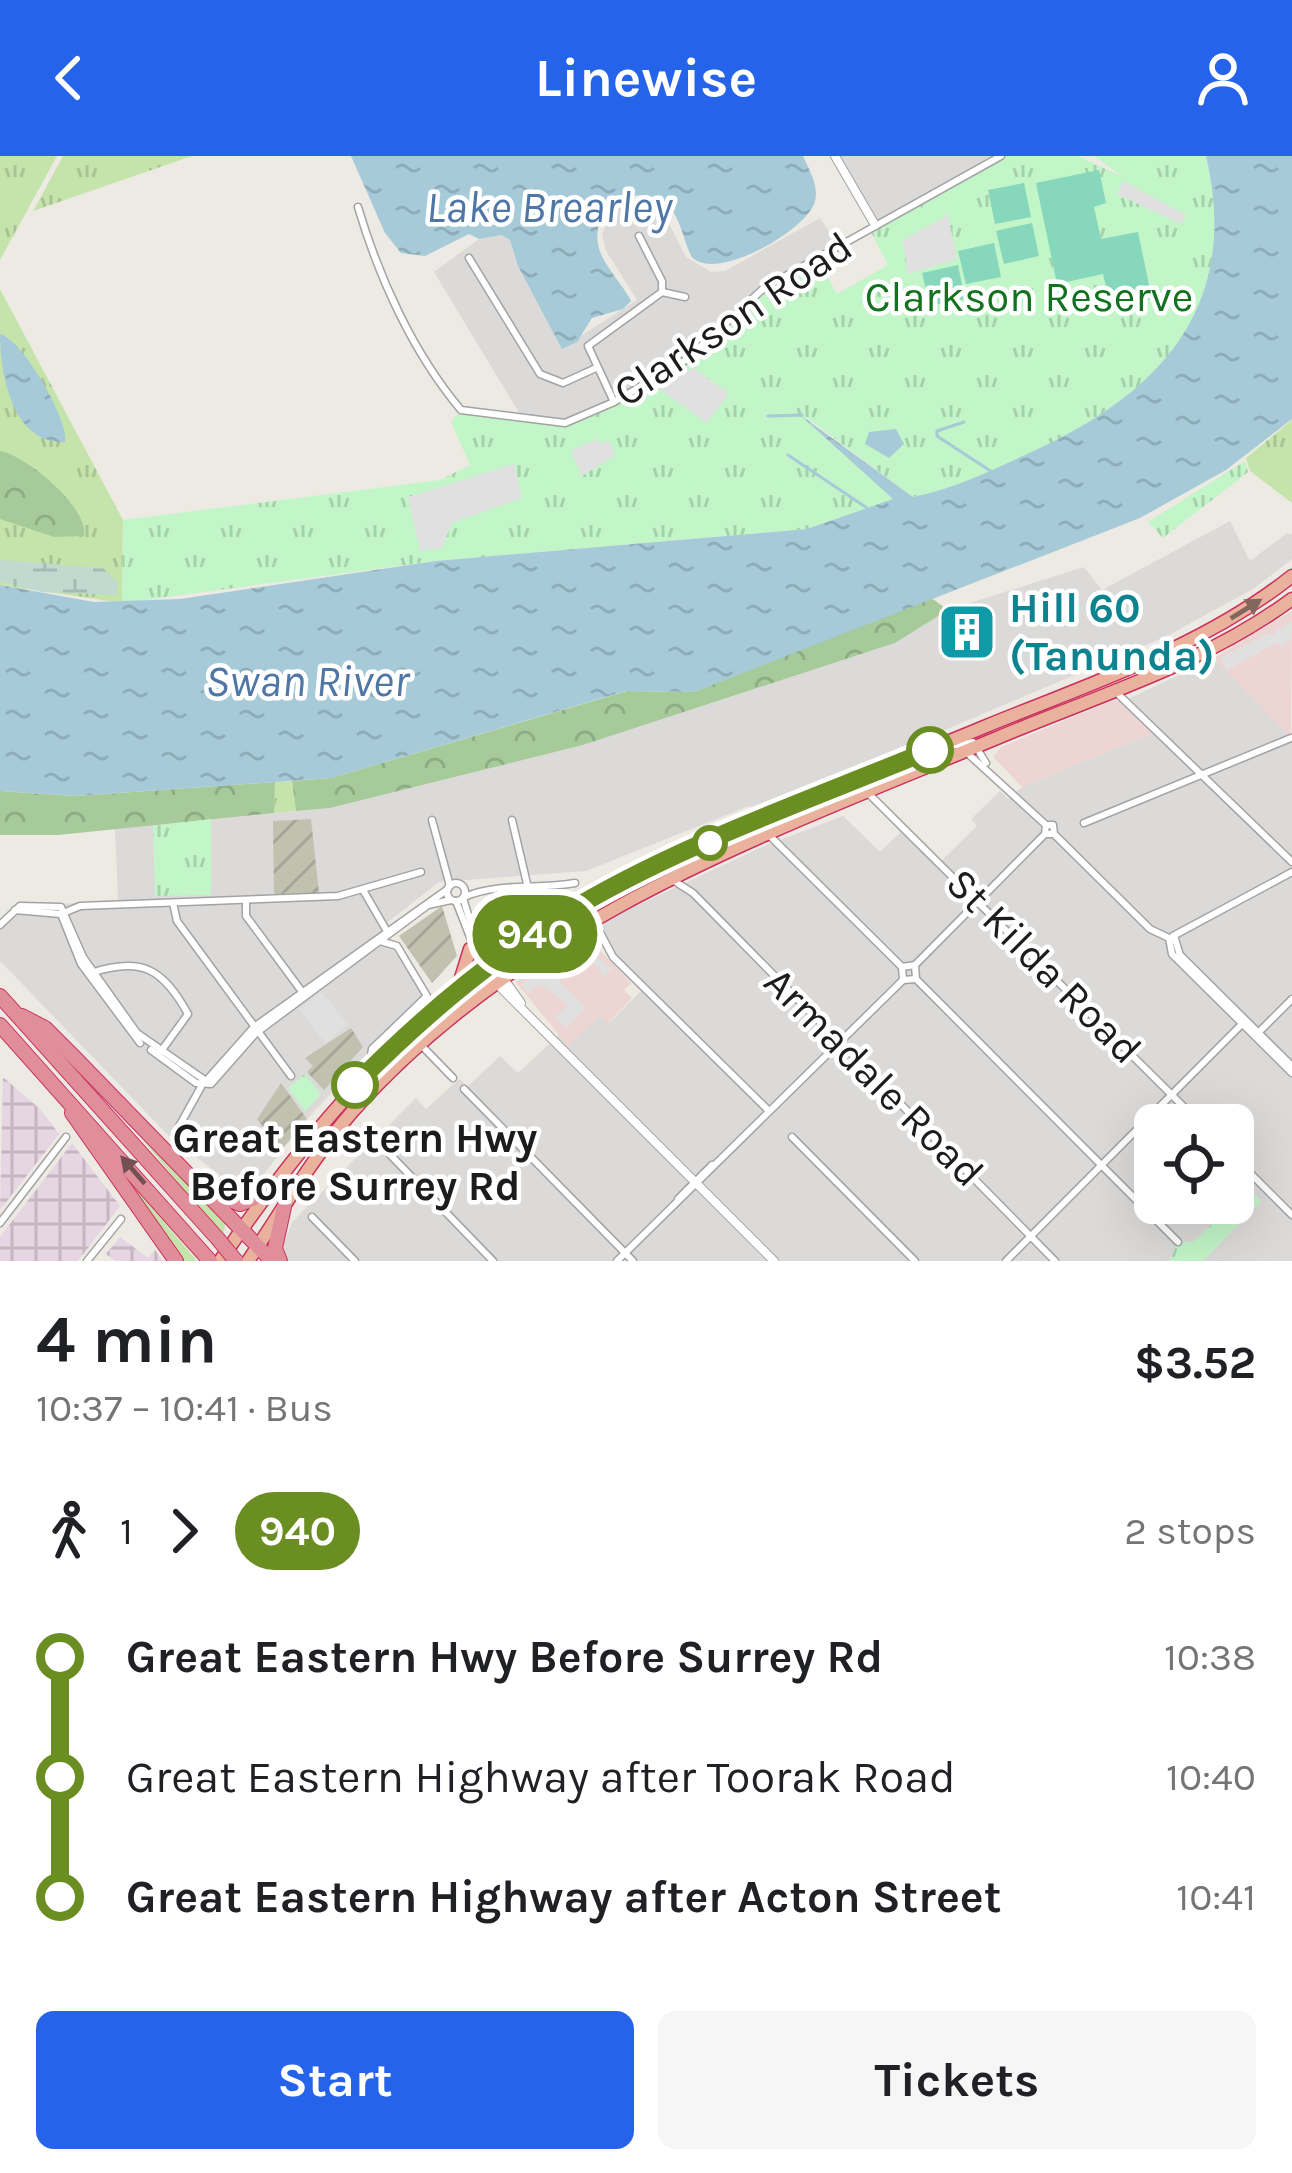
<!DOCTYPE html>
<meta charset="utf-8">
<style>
:root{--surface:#fff;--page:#f6f6f6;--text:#202124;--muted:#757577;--accent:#2563eb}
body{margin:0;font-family:Karla,sans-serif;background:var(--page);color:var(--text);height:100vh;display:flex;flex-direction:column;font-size:45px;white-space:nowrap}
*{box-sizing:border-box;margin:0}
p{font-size:39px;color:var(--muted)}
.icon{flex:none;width:66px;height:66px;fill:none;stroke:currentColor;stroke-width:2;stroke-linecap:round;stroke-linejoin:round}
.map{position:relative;height:1105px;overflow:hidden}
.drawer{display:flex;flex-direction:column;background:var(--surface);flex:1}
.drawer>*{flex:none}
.badge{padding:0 24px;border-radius:39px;font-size:42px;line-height:78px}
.tools{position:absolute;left:1134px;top:948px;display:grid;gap:24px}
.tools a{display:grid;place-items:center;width:120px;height:120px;border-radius:18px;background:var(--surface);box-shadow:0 12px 48px #0002;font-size:60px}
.map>.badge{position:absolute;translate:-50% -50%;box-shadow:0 0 0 6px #fff}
.legs{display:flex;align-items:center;gap:18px;height:132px;padding:0 36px;font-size:39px}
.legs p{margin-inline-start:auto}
.head{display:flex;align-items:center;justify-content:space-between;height:204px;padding:0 36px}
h1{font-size:66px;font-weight:700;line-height:90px}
.button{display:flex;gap:24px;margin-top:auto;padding:24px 36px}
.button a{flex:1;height:138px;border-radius:18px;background:var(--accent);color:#fff;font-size:48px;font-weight:700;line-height:138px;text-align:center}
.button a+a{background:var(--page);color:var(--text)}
ul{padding:0 36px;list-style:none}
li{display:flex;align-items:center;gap:42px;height:120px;font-size:45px}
li i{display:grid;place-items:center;width:18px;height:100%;margin:0 15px;background:currentColor}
li i::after{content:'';width:30px;height:30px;margin:-15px;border:9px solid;border-radius:50%;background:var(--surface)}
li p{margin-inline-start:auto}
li:first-child i{background:linear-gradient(#0000 50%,currentColor 0)}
li:last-child i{background:linear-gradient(currentColor 50%,#0000 0)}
header{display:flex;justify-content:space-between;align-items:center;height:156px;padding:0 36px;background:var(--accent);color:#fff;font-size:54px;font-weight:700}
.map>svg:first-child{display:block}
.residential{fill:#dbdad9;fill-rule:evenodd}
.commercial{fill:#edd5d3}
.industrial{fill:url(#industrial-grid)}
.construction{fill:url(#construction-furrows)}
.grass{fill:url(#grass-tufts)}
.forest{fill:url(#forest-crowns)}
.wetland{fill:url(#wetland-marsh)}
.park{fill:url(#park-tufts)}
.pitch{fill:#86d7bc}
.parking{fill:#e0e0e0}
.water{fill:url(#water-ripples)}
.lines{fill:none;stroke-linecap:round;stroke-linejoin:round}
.stream{stroke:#a6cad8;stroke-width:3}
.minor-casing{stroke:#a3a3a3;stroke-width:9}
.tertiary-casing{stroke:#a3a3a3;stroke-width:10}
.trunk-casing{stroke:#cb305e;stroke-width:15}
.motorway-casing{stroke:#cb305e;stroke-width:16}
.minor{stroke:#fff;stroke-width:6}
.tertiary{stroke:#fff;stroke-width:8}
.trunk{stroke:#eab29d;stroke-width:12}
.motorway{stroke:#e08f9a;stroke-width:14}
.motorway-bridge-casing{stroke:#cb305e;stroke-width:16;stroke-linecap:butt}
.motorway-bridge{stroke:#e08f9a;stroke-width:14}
.oneway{fill:#83675c}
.oneway2{fill:#745055}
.line-1-casing{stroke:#fff;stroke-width:27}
.line-1{stroke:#6b8e23;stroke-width:18}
.stop-1-dot{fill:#fff;stroke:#6b8e23;stroke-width:6}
.labels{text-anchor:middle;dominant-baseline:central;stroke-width:9;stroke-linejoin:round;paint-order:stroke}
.park-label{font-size:42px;fill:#13721f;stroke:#fff}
.street-label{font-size:42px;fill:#1c1c1c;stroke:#fff}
.culture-label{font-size:42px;font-weight:bold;fill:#0d838f;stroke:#fff;text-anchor:start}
.stop-label{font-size:42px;font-weight:bold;fill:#1c1c1c;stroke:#fff}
.water-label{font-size:45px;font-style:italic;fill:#5076a5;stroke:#fff}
</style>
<header><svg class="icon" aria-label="back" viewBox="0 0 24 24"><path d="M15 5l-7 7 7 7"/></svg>Linewise<svg class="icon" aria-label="person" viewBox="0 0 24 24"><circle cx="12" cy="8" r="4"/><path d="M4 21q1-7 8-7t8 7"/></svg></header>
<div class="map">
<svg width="1292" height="1105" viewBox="0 0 1292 1105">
<defs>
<pattern id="industrial-grid" width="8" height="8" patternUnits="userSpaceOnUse" patternTransform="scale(3)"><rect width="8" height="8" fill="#e6d5e2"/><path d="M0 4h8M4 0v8" fill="none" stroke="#c5b6c1"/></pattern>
<pattern id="construction-furrows" width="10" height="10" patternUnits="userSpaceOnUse" patternTransform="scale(3)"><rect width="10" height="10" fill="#c0c1af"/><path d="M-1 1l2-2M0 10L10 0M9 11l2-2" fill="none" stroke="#a4a596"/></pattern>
<pattern id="grass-tufts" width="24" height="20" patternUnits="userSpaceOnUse" patternTransform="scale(3)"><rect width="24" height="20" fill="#c5e4ac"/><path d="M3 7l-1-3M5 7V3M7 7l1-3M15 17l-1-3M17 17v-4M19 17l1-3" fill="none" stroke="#a9c393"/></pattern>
<pattern id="forest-crowns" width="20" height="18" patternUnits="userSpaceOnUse" patternTransform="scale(3)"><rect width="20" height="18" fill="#a6ca9a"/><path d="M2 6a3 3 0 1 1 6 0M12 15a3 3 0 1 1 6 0" fill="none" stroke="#8ead84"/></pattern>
<pattern id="wetland-marsh" width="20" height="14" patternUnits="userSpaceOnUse" patternTransform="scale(3)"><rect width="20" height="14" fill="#c1dad0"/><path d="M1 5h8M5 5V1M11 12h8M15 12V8" fill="none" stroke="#a5bab2"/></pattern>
<pattern id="park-tufts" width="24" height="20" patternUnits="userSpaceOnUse" patternTransform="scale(3)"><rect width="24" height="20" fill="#c2f5c8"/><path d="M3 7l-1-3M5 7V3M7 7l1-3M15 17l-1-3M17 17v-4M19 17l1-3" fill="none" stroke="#a6d1ab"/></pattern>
<pattern id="water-ripples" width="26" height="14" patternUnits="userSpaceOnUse" patternTransform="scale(3)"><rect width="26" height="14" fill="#a6cad8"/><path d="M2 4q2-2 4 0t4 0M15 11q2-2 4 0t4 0" fill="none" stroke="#8eadb9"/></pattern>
</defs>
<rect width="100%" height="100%" fill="#edeae3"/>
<!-- residential -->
<g class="residential">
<polygon points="835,0 1004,0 875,69"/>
<polygon points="630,45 662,54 686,101 711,116 725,115 820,62 837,88 751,139 685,203 614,244 565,265 521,260 434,116 479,83 502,79 510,84 562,192 637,144 606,95 602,78 614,51"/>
<polygon points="1230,365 1250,405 1287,377 1292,378 1292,403 1253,433 1167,480 758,653 749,650 586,715 439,726 388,766 392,792 423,840 307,963 259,1024 240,1027 222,1021 168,979 0,805 0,771 18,750 118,745 115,672 330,652 583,589 895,487 948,454 1084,411 1102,434"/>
<path d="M1214 502 1292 582V1105H286L284 1089 292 1066 416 942 426 953 459 923 468 930 500 900 518 917 559 879 568 889 600 859 609 867 643 833 587 773 764 690 843 660 880 696 903 674 938 708 977 670 971 663 1000 635 1008 643 1022 631 1156 576 1124 545ZM1155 969H1233V1047H1155Z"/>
</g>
<!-- commercial -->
<g class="commercial">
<polygon points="1292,455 1291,582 1214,502"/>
<polygon points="1114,544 1124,545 1158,575 1022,631 993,601 1001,591"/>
<polygon points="579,782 594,788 631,827 624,834 632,842 608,867 600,860 568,890 516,826"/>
</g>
<!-- industrial -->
<g class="industrial">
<polygon points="3,921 40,953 59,978 0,1054"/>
<polygon points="72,987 120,1050 78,1105 0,1105 0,1081"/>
<polygon points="120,1081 148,1102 155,1094 163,1105 115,1105 106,1098"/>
</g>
<!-- construction -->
<g class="construction">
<polygon points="311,663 319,737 274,738 273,665"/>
<polygon points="442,750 457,800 432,827 399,780"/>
<polygon points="351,872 363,891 324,934 307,916 313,910 305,902"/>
<polygon points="281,927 307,963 281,994 257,963"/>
</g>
<!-- grass -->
<g class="grass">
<polygon points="0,0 57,0 0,104"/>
<polygon points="63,0 192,0 33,55"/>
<polygon points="0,133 123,364 122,447 0,429"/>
<polygon points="1292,264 1292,347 1250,315 1246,302"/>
<polygon points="292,625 296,655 274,657 275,626"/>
<polygon points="141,982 225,1067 224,1077 218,1074"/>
<polygon points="109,1001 197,1105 179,1105"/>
</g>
<!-- forest -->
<g class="forest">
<path d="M0 295C26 299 89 352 84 380L54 381 0 363Z"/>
<polygon points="930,441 948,454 895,487 583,589 330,652 296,655 292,625 331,622 627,535 694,536"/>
<polygon points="275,626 274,657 58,679 0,679 0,635 76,640"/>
</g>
<!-- wetland -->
<polygon class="wetland" points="0,404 103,412 117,426 117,439 41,436 0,425"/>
<!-- park -->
<g class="park">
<path d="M1001 0H1078L1123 21 1094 0H1206C1243 155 1158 239 1025 300 988 317 953 333 913 341L802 258 894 343 807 373 436 405 122 447 123 364 440 324 470 309 451 266 461 254 565 268 614 247 675 215 752 141 817 102 837 138 888 109 869 72Z"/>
<polygon points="1245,305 1248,316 1163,382 1148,366"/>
<polygon points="211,663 211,739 155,740 153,670"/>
<polygon points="305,918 321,938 305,955 288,932"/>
<polygon points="1249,1033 1261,1045 1203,1105 1170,1105 1178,1086 1193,1086"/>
</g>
<!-- pitch -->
<g class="pitch">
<polygon points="1099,14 1106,47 1094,51 1101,83 1138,76 1152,143 1111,151 1103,118 1057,128 1036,27"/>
<polygon points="1024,27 1031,61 995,68 988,34"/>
<polygon points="1032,67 1039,100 1004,108 996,75"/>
<polygon points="994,87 1001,121 966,128 958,95"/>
<polygon points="958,109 965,143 930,150 922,117"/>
</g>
<!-- parking -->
<g class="parking">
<polygon points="1123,25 1186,59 1181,68 1117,38"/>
<polygon points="948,59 957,103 908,118 903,84"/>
<polygon points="693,212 729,237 707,267 659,233"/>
<polygon points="597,283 600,288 608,284 616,299 582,320 571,295"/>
<polygon points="514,308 522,342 452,367 442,392 420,395 408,341"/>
<polygon points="1292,466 1291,483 1282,491 1276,487 1227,514 1220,502 1268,477 1276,479 1275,474"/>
<polygon points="582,789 612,813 604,821 588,799 555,820 586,852 566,872 555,861 568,849 541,828 527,837 522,828"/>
<polygon points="322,836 348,869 325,887 299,853"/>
</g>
<!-- water -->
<g class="water">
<path d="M351 0H803C809 14 819 29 815 45 809 73 716 127 692 101 683 85 682 64 668 50 640 24 591 49 598 88 601 107 622 127 631 145L623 153 592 162 577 186 562 193 518 110 510 84 502 79 479 83 469 78 425 100 401 97 385 77Z"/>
<path d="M1206 0H1292V263L1226 314 1140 362 694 536 626 535 331 622 76 640 0 635V429L94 446 180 443 436 405 807 373 893 343 799 258 913 341C953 333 988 316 1025 299 1158 240 1242 153 1206 0Z"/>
<path d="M0 178C22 183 69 264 65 286 12 288 0 218 0 178Z"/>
<polygon points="896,273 904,288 889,302 865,288 869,276"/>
</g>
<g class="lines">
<!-- stream -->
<g class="stream">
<polyline points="768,260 802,259"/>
<polyline points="964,266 937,275 937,280 992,316"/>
<polyline points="788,299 867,352"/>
</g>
<defs>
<g id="minor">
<path d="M358 51C379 122 413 197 461 254L565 267 614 246 686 204 764 132 1001 0"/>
<polyline points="469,102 540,218 563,227 596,212"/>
<polyline points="662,136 685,141"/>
<polyline points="614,246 588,190 662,136 662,125 639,80"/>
<polyline points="1118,538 1292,706"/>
<polyline points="941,592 973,586 986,607"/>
<polyline points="965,595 1046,669"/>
<polyline points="869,638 1202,969"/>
<polyline points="432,664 450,730"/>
<polyline points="512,664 528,732"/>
<polyline points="1084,667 1291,582"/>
<polyline points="768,678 902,811"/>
<polyline points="1054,678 1150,773 1169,782"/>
<polyline points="671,723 693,737 1055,1105"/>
<circle cx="456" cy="736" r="9"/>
<polyline points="363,734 388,777"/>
<path d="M464 741C500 726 537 734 575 727"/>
<polyline points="463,742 473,775 493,808"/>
<polyline points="246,745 246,760 303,837"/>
<polyline points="456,745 482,812"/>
<polyline points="173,747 177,765 291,920"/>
<polyline points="15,754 61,758 80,750 338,740 421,716"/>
<polyline points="61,758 81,808 140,887"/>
<polyline points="0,769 20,750 61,751 83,801 137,877 206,925 254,871 448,733"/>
<polyline points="596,769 613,801 767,953"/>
<polyline points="1173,780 1292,716"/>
<polyline points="1174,780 1180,799 1292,910"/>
<polyline points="1169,782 1172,798 1292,917"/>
<polyline points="915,809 916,823 903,824 902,811 915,809 1045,678 1046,669 1053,669 1054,678 1045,678"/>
<path d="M91 817C142 800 163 813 188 858L159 898"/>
<polyline points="916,823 1178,1086"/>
<polyline points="1258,877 1292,843"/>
<polyline points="422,890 453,922"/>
<polyline points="151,894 196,927 211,928 256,877 428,749 451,744"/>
<polyline points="369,912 372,893 427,840 397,790 380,785"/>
<polyline points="464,933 633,1105"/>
<polyline points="177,974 201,931"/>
<polyline points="373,981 493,1105"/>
<polyline points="792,981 915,1105"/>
<polyline points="1233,1000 1292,1059"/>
<polyline points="678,1043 712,1009"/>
<polyline points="312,1061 355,1105"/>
<polyline points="0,1067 66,981"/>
<polyline points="87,1105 121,1063"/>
<polyline points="617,1105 903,824"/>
<polyline points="1006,1105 1242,868"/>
</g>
<g id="tertiary">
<polyline points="835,0 875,69"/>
<polyline points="493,808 521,847"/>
<polyline points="484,815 774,1105"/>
</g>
<g id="trunk">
<polyline points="473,775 509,796"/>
<polyline points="457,835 470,793"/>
<path d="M220 1105C312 969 419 846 562 760 692 681 843 630 984 571 1088 528 1202 492 1292 420"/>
<path d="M248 1105C282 1055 312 1002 352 956 523 763 766 678 997 582 1096 540 1205 508 1292 443"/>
</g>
<g id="motorway">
<polyline points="0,840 218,1083"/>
<polyline points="22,860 45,872 75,902 272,1105"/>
<polyline points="0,869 210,1105"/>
<polyline points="72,957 176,1105"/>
<polyline points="211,1036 240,1048 264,1038"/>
<polyline points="280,1105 275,1092 284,1051"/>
</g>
</defs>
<!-- minor casing -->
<use href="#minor" class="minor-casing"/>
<!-- tertiary casing -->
<use href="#tertiary" class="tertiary-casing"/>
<!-- trunk casing -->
<use href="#trunk" class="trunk-casing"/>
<!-- motorway casing -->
<use href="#motorway" class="motorway-casing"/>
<!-- minor -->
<use href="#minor" class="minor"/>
<!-- tertiary -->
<use href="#tertiary" class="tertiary"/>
<!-- trunk -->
<use href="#trunk" class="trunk"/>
<!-- motorway -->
<use href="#motorway" class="motorway"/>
<defs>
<polyline id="motorway-bridge" points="218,1083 236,1105"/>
</defs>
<!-- motorway-bridge casing -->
<use href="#motorway-bridge" class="motorway-bridge-casing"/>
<!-- motorway-bridge -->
<use href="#motorway-bridge" class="motorway-bridge"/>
</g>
<!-- one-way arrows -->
<defs><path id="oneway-solid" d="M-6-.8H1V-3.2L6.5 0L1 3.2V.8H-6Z" transform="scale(3)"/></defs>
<use class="oneway" href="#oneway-solid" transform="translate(1246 453) rotate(-32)"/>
<use class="oneway2" href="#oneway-solid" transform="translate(133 1014) rotate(-131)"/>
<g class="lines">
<defs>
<path id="line-1" d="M355 929C417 866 486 807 561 760 675 690 807 645 930 594"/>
</defs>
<!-- line-1 casing -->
<use href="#line-1" class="line-1-casing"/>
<!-- line-1 -->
<use href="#line-1" class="line-1"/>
</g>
<!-- icons -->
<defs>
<symbol id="building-square" viewBox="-11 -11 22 22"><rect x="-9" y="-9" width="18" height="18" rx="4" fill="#0f9aa8" stroke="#fff"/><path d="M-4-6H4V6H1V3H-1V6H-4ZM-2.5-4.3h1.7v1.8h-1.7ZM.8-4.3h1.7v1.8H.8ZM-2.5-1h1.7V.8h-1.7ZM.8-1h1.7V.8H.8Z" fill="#fff"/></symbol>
</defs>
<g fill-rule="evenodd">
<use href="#building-square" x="934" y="443" width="66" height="66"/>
</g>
<!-- markers -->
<g class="stop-1-dot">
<circle cx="930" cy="594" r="21"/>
<circle cx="710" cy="687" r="15"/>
<circle cx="355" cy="929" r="21"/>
</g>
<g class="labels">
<!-- park labels -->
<g class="park-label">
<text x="1029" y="141">Clarkson Reserve</text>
</g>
<!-- street labels -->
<g class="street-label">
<text transform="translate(733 163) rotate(-34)">Clarkson Road</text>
<text transform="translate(1044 810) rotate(45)">St Kilda Road</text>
<text transform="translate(874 921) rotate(45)">Armadale Road</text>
</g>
<!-- culture labels -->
<g class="culture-label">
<text x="1009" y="452">Hill 60<tspan x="1009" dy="48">(Tanunda)</tspan></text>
</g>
<!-- stop labels -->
<g class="stop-label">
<text x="355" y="982">Great Eastern Hwy<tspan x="355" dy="48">Before Surrey Rd</tspan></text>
</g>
<!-- water labels -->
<g class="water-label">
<text x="549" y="51">Lake Brearley</text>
<text x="307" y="525">Swan River</text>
</g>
</g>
</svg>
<div class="tools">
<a><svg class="icon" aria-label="locate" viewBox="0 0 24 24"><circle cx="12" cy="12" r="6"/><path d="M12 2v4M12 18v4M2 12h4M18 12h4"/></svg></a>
</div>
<b class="badge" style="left:535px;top:778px;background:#6b8e23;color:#fff">940</b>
</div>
<section class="drawer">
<div class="head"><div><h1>4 min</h1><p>10:37 – 10:41 · Bus</p></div><b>$3.52</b></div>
<div class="legs"><svg class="icon" aria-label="walk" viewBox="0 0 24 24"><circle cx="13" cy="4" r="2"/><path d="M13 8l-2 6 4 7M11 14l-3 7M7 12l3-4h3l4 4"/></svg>1<svg class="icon" aria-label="forward" viewBox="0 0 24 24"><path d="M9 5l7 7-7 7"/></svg><b class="badge" style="background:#6b8e23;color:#fff">940</b><p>2 stops</p></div>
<ul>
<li><i style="color:#6b8e23"></i><b>Great Eastern Hwy Before Surrey Rd</b><p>10:38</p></li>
<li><i style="color:#6b8e23"></i><span>Great Eastern Highway after Toorak Road</span><p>10:40</p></li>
<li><i style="color:#6b8e23"></i><b>Great Eastern Highway after Acton Street</b><p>10:41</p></li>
</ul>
<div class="button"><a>Start</a><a>Tickets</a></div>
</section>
